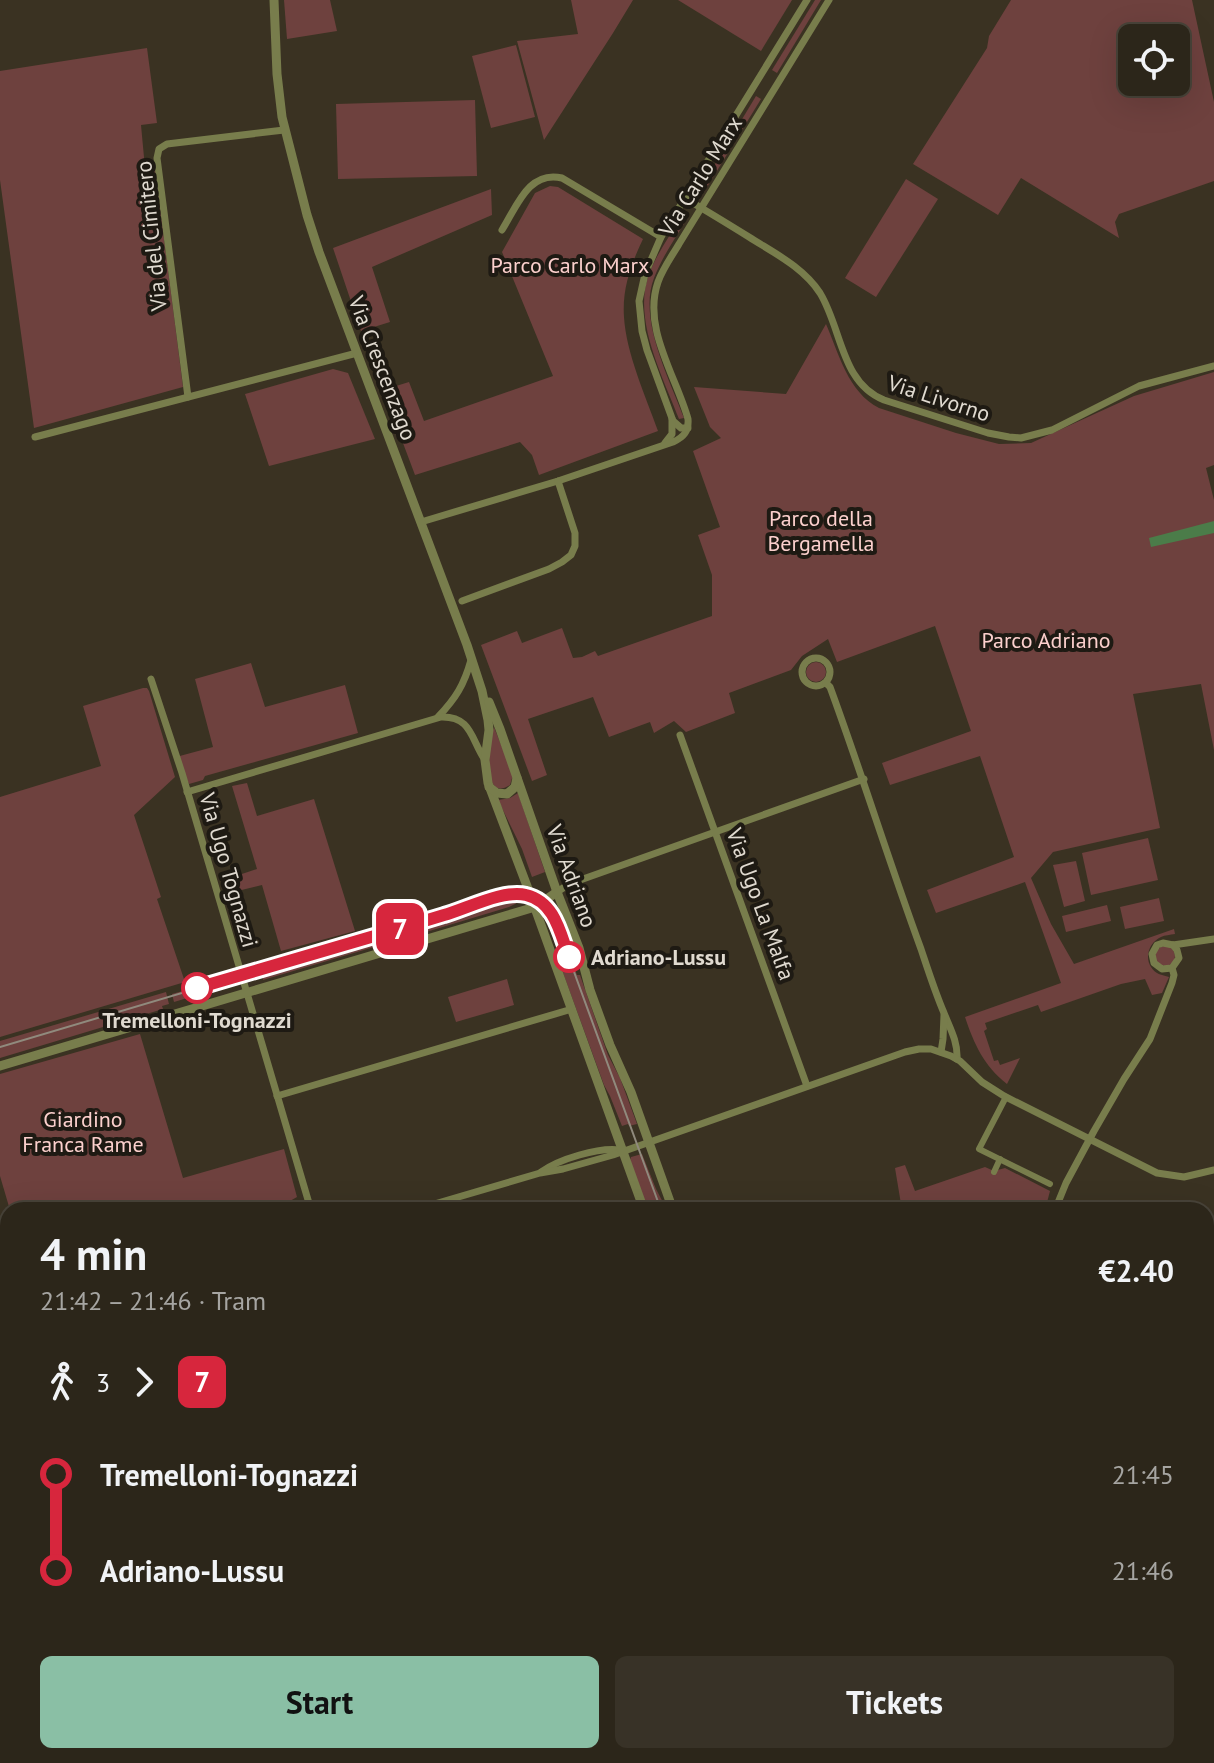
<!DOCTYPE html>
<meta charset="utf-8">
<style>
:root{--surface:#2c261a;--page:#383227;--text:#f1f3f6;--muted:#a6a5a2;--line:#484339;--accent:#8abfa5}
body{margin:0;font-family:"PT Sans",sans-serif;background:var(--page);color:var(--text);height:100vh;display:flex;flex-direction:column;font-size:30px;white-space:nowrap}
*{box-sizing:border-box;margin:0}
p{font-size:26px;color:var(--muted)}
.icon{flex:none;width:44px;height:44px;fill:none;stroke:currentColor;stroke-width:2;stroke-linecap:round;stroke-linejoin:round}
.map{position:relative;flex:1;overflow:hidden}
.drawer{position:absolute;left:0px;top:1202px;width:1214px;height:562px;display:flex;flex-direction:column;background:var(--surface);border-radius:24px 24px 0 0;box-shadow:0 8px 32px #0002,0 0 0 2px var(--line)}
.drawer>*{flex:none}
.badge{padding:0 16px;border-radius:12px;font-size:28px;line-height:52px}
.buttons{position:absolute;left:1118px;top:24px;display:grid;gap:16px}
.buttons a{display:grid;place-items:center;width:72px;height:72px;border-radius:12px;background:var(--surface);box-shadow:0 8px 32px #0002,0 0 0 2px var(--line);font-size:40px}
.map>.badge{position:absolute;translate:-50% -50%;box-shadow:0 0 0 4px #fff}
.legs{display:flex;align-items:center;gap:12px;height:88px;padding:0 40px;font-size:26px}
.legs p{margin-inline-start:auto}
.summary{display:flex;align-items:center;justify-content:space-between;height:136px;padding:0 40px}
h1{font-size:44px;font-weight:800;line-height:60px}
.cta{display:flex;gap:16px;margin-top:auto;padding:16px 40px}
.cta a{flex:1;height:92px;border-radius:12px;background:var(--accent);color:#111;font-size:32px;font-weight:800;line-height:92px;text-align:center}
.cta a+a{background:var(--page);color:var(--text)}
ul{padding:0 40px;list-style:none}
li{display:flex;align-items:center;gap:28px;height:96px;font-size:30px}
li i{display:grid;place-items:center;width:12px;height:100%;margin:0 10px;background:currentColor}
li i::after{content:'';width:20px;height:20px;margin:-10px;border:6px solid;border-radius:50%;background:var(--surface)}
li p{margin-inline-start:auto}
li:first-child i{background:linear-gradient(#0000 50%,currentColor 0)}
li:last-child i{background:linear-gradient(currentColor 50%,#0000 0)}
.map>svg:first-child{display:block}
.green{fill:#6e413e;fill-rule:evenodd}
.water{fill:#4b7c49}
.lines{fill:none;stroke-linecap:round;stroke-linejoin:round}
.pedestrian{stroke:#787d4c;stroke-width:6}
.minor{stroke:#787d4c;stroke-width:7}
.tertiary{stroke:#787d4c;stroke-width:9}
.tram{stroke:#908a7d;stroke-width:2}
.line-1-casing{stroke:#fff;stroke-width:18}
.line-1{stroke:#d7263d;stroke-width:12}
.stop-1-dot{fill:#fff;stroke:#d7263d;stroke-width:4}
.labels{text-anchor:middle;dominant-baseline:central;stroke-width:8;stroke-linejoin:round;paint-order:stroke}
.street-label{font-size:22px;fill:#e0dad0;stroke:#1e1a13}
.park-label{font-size:22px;fill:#fcd0cd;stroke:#1e1a13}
.stop-label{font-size:22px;font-weight:bold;fill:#e0dad0;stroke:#1e1a13;text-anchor:start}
</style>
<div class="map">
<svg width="1214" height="1763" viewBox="0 0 1214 1763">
<rect width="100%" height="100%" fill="#3a3222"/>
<!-- green -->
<g class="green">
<polygon points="284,0 330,0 337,31 287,39"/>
<polygon points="571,0 633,0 613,33 544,140 517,41 578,34"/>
<polygon points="678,0 792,0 761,51"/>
<polygon points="815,0 821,0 777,73 772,70"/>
<path d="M1011 0H1192L1214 102V181L1119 214 1115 222 1119 238 1021 178 998 215 913 164 987 48 989 36ZM1176 38V82H1132V38Z"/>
<polygon points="516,45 535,117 491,128 472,56"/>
<polygon points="147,48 157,123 141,125 145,168 155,168 183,387 34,428 0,180 0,71"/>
<polygon points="756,96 761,99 704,192 700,189"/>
<polygon points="475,100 477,176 338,179 336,104"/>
<polygon points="906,179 938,199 876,297 845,278"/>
<path d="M550 186 558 187 643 239C631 264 622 289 624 317 626 353 646 397 658 431L539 475 532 455 520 442 415 475 383 390 409 382 424 421 553 376 502 252 535 193Z"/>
<polygon points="491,189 492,215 372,267 390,322 361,331 333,248"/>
<path d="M683 214 688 217C676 237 662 257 654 278 638 319 669 378 684 418L679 419C663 377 632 319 649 274 657 253 671 234 683 214Z"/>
<path d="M826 324C839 354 848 392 879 408L956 433 999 444 1031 443 1134 396 1214 372V465L1206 468 1214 500V750L1201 684 1133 694 1160 828 1053 852 1031 878 1051 924 1074 964 1174 929 1175 934C1170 935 1165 935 1161 937 1150 942 1144 956 1151 967 1155 974 1162 975 1169 977L1162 993 1152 995 1145 979 1121 984 1041 1012 1038 1005 985 1023 987 1029 984 1031 994 1061 998 1060 1000 1065 1020 1058 1007 1084C984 1066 974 1044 965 1017L1061 983 1025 882 936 913 927 890 1014 857 980 756 890 785 882 763 971 731 935 626 837 662 828 639 802 656 791 670 729 693 735 713 686 732 674 721 654 733 650 722 609 737 593 697 528 719 547 775 532 781 481 645 517 631 522 643 562 628 573 658 582 657 595 651 598 656 712 616V575L698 535 720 527 693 451 721 438 710 427 694 387 786 394Z"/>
<polygon points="333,369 348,373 375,439 269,466 245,394"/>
<circle cx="816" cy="672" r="10"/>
<polygon points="251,663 265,707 345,685 358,733 205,776 203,780 189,784 176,757 213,747 195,679"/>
<polygon points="143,688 147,688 149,691 175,777 134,815 161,897 157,899 185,982 0,1037 0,797 101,766 83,706"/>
<path d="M494 727 513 775 510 785C480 804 490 740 494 727Z"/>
<polygon points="247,783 257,816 314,799 355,931 281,951 262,885 225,894 221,881 257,869 232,786"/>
<polygon points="518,793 545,872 532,877 522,849 498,800 510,798"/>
<polygon points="1148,838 1158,880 1091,895 1082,853"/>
<polygon points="1076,861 1085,901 1064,907 1053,865"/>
<polygon points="513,889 517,903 509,907 383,945 381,942 377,942 374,930 388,926 399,921 465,901"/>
<polygon points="1159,898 1164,921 1125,929 1120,907"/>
<polygon points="1107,905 1111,921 1066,932 1062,916"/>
<polygon points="550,922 558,922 577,975 580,975 581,978 608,1055 620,1078 637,1124 629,1126 628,1124 622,1126 610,1096 604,1085 562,970 567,968"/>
<polygon points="365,933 366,937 370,935 374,947 263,980 262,972 264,971 263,968 260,968 259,965 286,957 285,954 349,935"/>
<circle cx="1165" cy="956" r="10"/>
<polygon points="507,979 514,1005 456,1022 448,997"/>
<polygon points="222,980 221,988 174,1002 172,994"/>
<polygon points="166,992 169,1004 162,1006 163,1009 0,1058 0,1041"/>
<polygon points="140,1034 183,1178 284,1149 297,1197 274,1210 10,1210 0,1176 0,1074"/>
<polygon points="642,1154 656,1189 667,1210 648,1210 630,1160 631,1157"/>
<polygon points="905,1165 915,1191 985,1167 994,1171 1005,1168 1050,1191 1045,1210 902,1210 895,1168"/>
<polygon points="8,1225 8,1457 6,1458 0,1435 0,1227"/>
<polygon points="1214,1282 1214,1357 1206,1360 1206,1285"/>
<polygon points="1214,1478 1214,1540 1206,1542 1206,1480"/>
<polygon points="425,1756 459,1756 461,1763 399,1763"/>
</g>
<!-- water -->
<polygon class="water" points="1214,521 1214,533 1151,547 1149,538"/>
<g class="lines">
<!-- pedestrian -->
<g class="pedestrian">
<polyline points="1004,1096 1006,1097 979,1149 1050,1184"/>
<polyline points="994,1172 1000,1159"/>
</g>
<!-- minor -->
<g class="minor">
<path d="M686 199C707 211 728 224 749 237 774 253 803 267 820 293 842 329 841 383 884 400L988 433 1009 437 1021 438 1052 430 1139 386 1214 366"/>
<path d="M502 230C517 206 529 170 562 178L661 237"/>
<polyline points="188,397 157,158 159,149 167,144 284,130"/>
<polyline points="688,428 681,428 673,421 647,350 642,331 639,301 645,274 661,237 807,0"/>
<polyline points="35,437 357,353"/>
<polyline points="665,443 672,434 672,419"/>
<path d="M421 522 558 481 673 442C684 437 689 431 688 419 676 376 642 328 658 282 663 268 672 256 679 244L829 0"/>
<polyline points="462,601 549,569 562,562 571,555 575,546 575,533 558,481"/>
<circle cx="816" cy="672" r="14"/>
<polyline points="151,679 182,773 311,1210"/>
<path d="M826 683 830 687C862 774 889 862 921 949 928 970 935 992 944 1013 950 1028 958 1042 957 1059"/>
<path d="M438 717C456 698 464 685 471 660"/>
<polyline points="680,735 807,1086"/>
<path d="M187 792 441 717C472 716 471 740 485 760"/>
<polyline points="557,892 569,884 864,779"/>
<polyline points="1172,968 1162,969 1154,963 1152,954 1157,945 1163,943 1173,945 1214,939"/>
<polyline points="941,1052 943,1039 944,1015"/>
<polyline points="277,1096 572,1009"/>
<path d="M541 1172C559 1159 599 1147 620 1150"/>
<polyline points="414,1210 540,1173 563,1169 613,1155 905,1052 919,1049 931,1049 951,1056 960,1061 982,1082 1004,1096 1157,1173 1184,1177 1214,1170"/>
<polyline points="1055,1210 1066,1183 1094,1131 1124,1079 1150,1039 1172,983 1174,975 1172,968 1179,958 1177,950 1173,945"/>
<polyline points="1206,1428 1214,1426"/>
<polyline points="0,1472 8,1469"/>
<polyline points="0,1689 8,1686"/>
<polyline points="1206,1743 1214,1741"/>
<polyline points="467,1756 469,1763"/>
<polyline points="344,1763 369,1756"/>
<polyline points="1121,1763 1151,1756"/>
</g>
<!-- tertiary -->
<g class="tertiary">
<polyline points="274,0 277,74 282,117 307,215 319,252 467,645 482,691 488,720 489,730 485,760 488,783 527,886 644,1210"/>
<polyline points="489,702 500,729 557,892 579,948 590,990 610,1045 631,1092 673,1210"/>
<polyline points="489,787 497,793 507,794 515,787 517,778"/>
<polyline points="0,1066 535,907 557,892"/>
<polyline points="850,1756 852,1763"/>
</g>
<!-- tram -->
<path class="tram" d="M0 1047 465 909C498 898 530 878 554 917L661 1210"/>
</g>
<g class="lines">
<defs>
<path id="line-1" d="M197 988C280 964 362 940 444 915 466 909 504 889 526 895 555 902 560 933 569 957"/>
</defs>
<!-- line-1 casing -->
<use href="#line-1" class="line-1-casing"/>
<!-- line-1 -->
<use href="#line-1" class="line-1"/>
</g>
<!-- markers -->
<g class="stop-1-dot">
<circle cx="569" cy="957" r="14"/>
<circle cx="197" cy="988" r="14"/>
</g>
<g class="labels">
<!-- street labels -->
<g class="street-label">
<text transform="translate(700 176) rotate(-58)">Via Carlo Marx</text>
<text transform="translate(151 236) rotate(-96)">Via del Cimitero</text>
<text transform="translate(383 368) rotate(69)">Via Crescenzago</text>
<text transform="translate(939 398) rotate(18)">Via Livorno</text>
<text transform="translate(229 870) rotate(74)">Via Ugo Tognazzi</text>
<text transform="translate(572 876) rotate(70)">Via Adriano</text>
<text transform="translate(761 904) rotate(70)">Via Ugo La Malfa</text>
</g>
<!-- park labels -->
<g class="park-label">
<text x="570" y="265">Parco Carlo Marx</text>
<text x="821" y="518">Parco della<tspan x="821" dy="25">Bergamella</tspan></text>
<text x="1046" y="640">Parco Adriano</text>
<text x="83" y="1119">Giardino<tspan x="83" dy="25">Franca Rame</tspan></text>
</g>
<!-- stop labels -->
<g class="stop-label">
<text x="591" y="957">Adriano-Lussu</text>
<text x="197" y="1020" text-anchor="middle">Tremelloni-Tognazzi</text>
</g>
</g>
</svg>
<div class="buttons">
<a><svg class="icon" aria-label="locate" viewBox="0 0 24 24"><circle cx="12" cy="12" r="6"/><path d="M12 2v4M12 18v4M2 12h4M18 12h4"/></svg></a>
</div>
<b class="badge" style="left:400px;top:929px;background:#d7263d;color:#fff">7</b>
<section class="drawer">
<div class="summary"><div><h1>4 min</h1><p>21:42 – 21:46 · Tram</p></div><b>€2.40</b></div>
<div class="legs"><svg class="icon" aria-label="walk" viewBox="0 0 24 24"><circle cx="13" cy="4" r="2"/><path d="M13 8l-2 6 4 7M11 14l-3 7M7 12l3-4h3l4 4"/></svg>3<svg class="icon" aria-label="forward" viewBox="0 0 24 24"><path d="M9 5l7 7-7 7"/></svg><b class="badge" style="background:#d7263d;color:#fff">7</b></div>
<ul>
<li><i style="color:#d7263d"></i><b>Tremelloni-Tognazzi</b><p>21:45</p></li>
<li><i style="color:#d7263d"></i><b>Adriano-Lussu</b><p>21:46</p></li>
</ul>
<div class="cta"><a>Start</a><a>Tickets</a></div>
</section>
</div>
